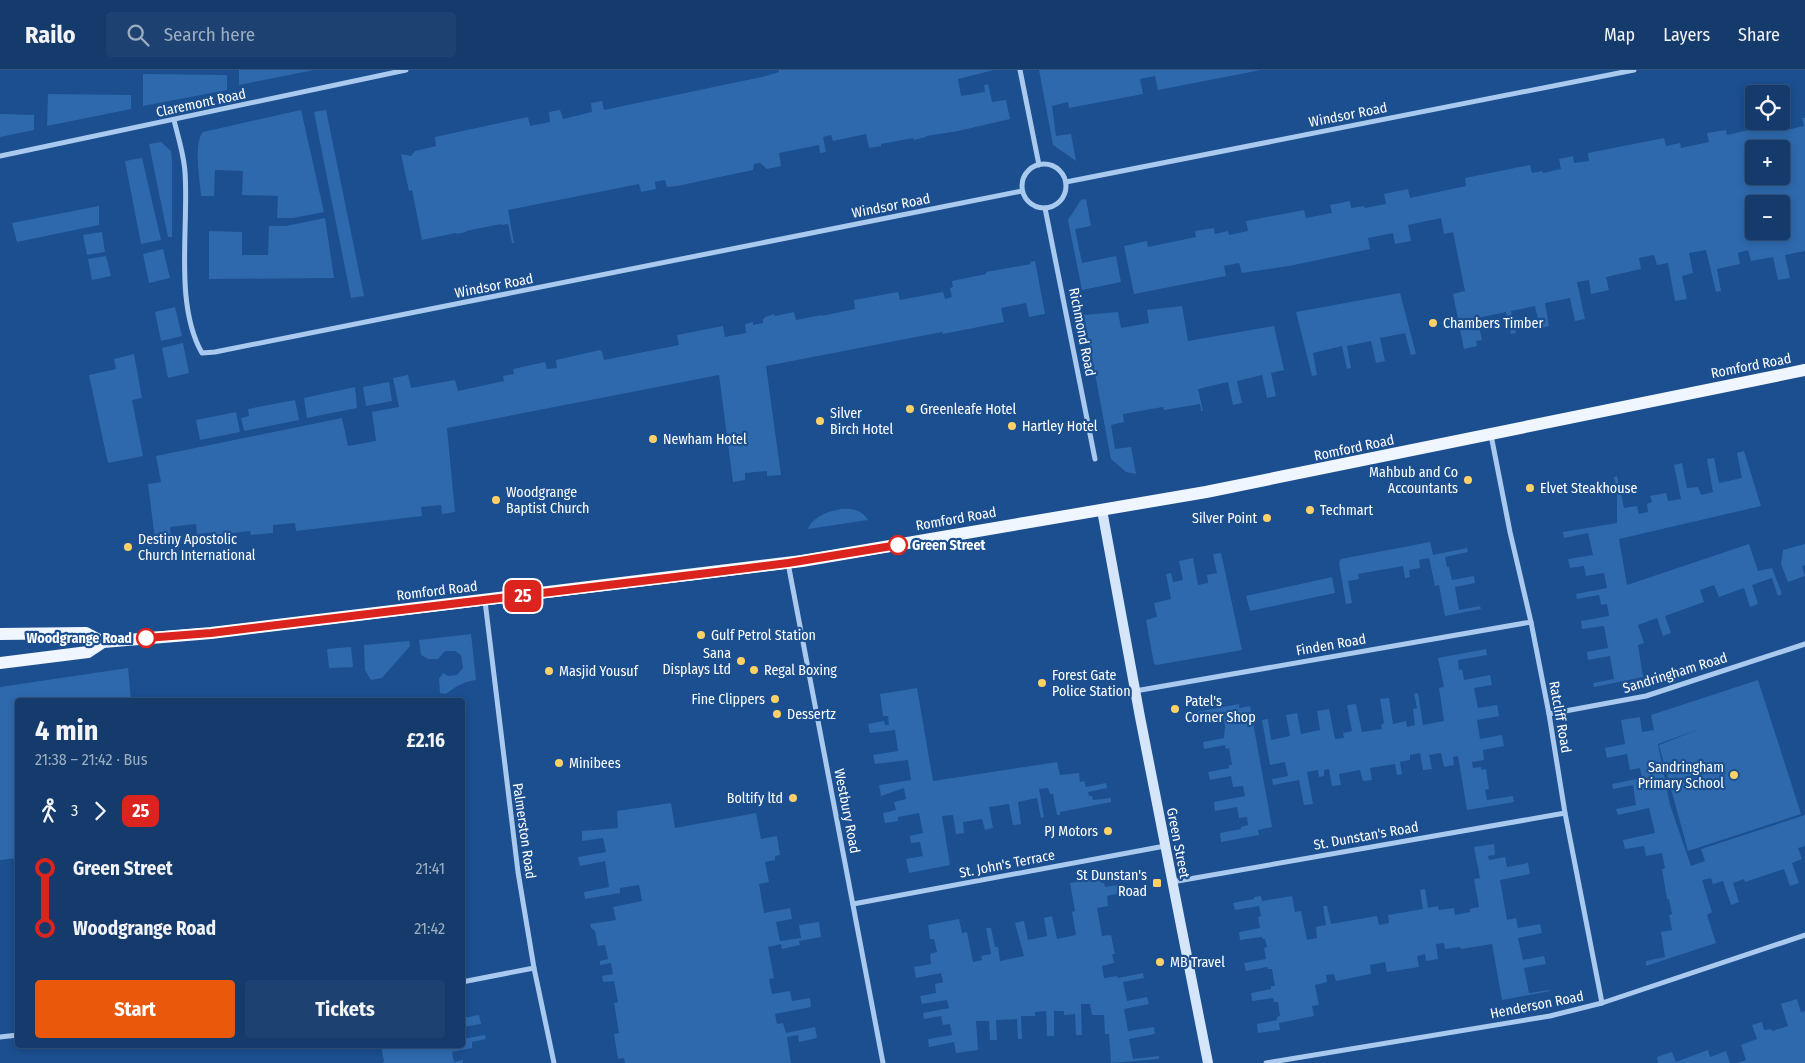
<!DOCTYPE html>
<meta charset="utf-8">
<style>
:root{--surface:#143b6b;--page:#1d4271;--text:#f1f3f6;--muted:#9dadc1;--line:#33557e;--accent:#ea580c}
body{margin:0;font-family:"Fira Sans Condensed",sans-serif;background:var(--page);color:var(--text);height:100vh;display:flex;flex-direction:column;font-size:19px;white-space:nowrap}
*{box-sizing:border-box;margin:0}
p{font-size:16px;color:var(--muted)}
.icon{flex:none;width:28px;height:28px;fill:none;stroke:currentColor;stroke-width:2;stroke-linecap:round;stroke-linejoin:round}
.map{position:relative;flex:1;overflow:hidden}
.side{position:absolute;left:15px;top:628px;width:450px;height:350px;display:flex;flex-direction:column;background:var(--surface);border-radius:5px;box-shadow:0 2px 8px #0003,0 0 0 1px var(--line)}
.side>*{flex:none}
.badge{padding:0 10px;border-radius:8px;font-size:18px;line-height:32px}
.fabs{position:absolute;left:1745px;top:15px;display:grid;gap:10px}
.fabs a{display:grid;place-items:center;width:45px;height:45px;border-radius:5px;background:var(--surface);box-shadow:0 2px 8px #0003,0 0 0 1px var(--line);font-size:25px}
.map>.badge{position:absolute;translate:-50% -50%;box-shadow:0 0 0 2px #fff}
.legs{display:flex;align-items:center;gap:8px;height:55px;padding:0 20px;font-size:16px}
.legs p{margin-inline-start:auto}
.head{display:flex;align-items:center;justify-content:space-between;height:85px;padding:0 20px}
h1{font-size:28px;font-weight:700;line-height:38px}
.cta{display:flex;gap:10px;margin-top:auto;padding:10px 20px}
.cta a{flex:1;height:58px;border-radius:5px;background:var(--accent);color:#fff;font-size:20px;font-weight:700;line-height:58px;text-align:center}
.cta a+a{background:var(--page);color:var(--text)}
ul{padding:0 20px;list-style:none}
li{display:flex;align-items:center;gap:18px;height:60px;font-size:19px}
li i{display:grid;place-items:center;width:8px;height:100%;margin:0 6px;background:currentColor}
li i::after{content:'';width:12px;height:12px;margin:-6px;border:4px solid;border-radius:50%;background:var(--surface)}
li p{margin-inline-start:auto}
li:first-child i{background:linear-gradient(#0000 50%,currentColor 0)}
li:last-child i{background:linear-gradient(currentColor 50%,#0000 0)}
header{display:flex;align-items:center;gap:30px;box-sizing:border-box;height:70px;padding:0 25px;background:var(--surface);border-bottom:1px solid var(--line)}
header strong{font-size:24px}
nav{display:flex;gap:28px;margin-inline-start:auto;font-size:18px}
.search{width:350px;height:45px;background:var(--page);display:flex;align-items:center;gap:12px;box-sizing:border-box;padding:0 18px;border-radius:5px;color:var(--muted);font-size:19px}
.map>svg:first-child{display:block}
.green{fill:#2e69ad;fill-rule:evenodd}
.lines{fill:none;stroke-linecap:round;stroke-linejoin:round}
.minor{stroke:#a9c9ee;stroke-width:5}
.secondary{stroke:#d6e6fa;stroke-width:10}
.primary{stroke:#f0f6ff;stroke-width:12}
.line-1-casing{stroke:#fff;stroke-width:11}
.line-1{stroke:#dc241f;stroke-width:8}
.poi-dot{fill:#ffd166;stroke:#1b4f8f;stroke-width:2}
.stop-1-dot{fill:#fff;stroke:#dc241f;stroke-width:2.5}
.labels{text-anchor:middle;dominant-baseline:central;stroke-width:4.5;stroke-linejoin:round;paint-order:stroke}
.street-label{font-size:14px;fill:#fff;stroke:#1b4f8f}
.poi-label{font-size:14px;fill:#fff;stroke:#1b4f8f;text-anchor:start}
.stop-label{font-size:14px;font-weight:bold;fill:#fff;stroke:#1b4f8f;text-anchor:start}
</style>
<header>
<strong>Railo</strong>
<div class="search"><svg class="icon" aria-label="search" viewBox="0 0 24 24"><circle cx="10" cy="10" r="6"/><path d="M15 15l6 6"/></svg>Search here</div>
<nav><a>Map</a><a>Layers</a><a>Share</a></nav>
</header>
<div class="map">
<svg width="1805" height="993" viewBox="0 0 1805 993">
<rect width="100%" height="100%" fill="#1b4f8f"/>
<!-- green -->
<g class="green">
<polygon points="239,0 314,0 239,15"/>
<polygon points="779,0 994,0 958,9 961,26 985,22 984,15 988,14 992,32 1006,30 1010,49 958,61 926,66 926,67 914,70 913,68 881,74 881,76 869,78 866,64 833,71 831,65 823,67 826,82 820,83 819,75 779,83 781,96 767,99 760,93 754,94 753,100 677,116 667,117 665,110 655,112 656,119 641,122 639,114 508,140 514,173 512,173 508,154 502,155 501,154 466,161 466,162 457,164 456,163 422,170 412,120 409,121 401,84 411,86 415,81 436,76 435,67 528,47 530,56 550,52 549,42 560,40 563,49 592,42 591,33 602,31 604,40 766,6 779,2"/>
<polygon points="1039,0 1261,0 1158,20 1155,6 1140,9 1143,24 1069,38 1068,32 1052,36 1056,66 1071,64 1076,91 1053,75"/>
<polygon points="143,4 227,5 227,20 143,36"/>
<polygon points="48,24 131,25 131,39 47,56"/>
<path d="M301 40 324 142 293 148H277L278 126 242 125 243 101 215 100 214 126H201C200 111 193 73 203 62Z"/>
<polygon points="326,40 364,226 351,228 314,42"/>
<polygon points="0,44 34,45 34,60 0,67"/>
<path d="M1802 48H1805V181L1785 185 1790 208 1778 210 1773 187 1751 191 1748 180 1738 183 1740 194 1717 199 1721 221 1716 222 1706 180 1689 183 1693 203 1682 206 1687 229 1675 231 1668 193 1657 195 1654 185 1639 188 1641 199 1606 207 1609 220 1591 224 1589 210 1577 212 1585 249 1575 251 1570 228 1545 233 1549 256 1540 258 1535 236 1511 241 1516 263 1511 264 1506 242 1477 248 1482 270 1476 271 1477 276 1464 279 1453 224 1465 221 1453 162 1444 164 1441 148 1408 155 1411 171 1395 174 1393 163 1368 168 1370 179 1289 196 1242 203 1239 193 1224 196 1226 206 1134 224 1124 176 1147 171 1148 177 1196 167 1195 161 1214 158 1215 164 1228 161 1229 165 1248 161 1246 151 1304 140 1306 148 1332 143 1330 135 1350 131 1351 138 1364 136 1365 138 1386 134 1384 124 1408 119 1410 128 1466 116 1465 108 1530 95 1532 103 1542 101 1543 103 1561 99 1559 89 1573 86 1574 93 1589 91 1588 83 1664 68 1666 76 1680 73 1681 78 1709 72 1707 63 1726 60 1727 65 1749 60 1747 51H1777L1779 58 1782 61 1804 56ZM1754 79H1781V106H1754ZM1754 134H1781V161H1754Z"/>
<polygon points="161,72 171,81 172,90 172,167 168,167 149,74"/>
<polygon points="142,88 161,170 141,174 125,91"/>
<polygon points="1086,129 1091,156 1075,159 1082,193 1116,186 1121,212 1082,220 1068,150 1081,130"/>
<polygon points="99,136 99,155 17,172 12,153"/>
<polygon points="325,148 334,208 209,209 209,161 242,162 242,185 268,185 269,156 286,156"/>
<polygon points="102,162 105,182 87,185 83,165"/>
<polygon points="163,179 170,208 149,213 143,184"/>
<polygon points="106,186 111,206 92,210 88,189"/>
<polygon points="1035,191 1045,244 1029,247 1026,233 1001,238 1004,252 943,264 942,262 766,296 781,405 767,406 767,401 745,403 745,410 733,412 719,305 447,358 455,442 442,444 441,435 421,437 422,446 296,461 295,453 273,455 273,463 251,465 250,461 215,465 215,462 197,464 196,454 170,457 171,467 155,469 148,414 161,412 156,386 342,348 348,376 376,371 372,342 399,337 393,308 408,305 411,318 455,310 458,321 504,311 503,306 514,304 513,299 545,292 547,299 557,298 556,290 600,280 602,282 604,290 679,275 677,265 723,256 725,267 746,263 745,254 753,252 753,255 763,253 763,249 765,248 765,247 774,244 775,246 794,242 796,250 822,245 822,246 855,239 854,230 898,222 900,230 943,222 945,229 952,227 950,218 953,217 952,211 986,204 986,202 1031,194 1030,192"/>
<polygon points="1400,223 1416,284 1411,285 1405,263 1380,268 1385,291 1376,293 1371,271 1347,276 1351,298 1347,299 1342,276 1313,283 1317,305 1312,306 1296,242"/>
<polygon points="1182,236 1188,271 1274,256 1284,300 1271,303 1276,326 1267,328 1262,305 1237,311 1242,333 1233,335 1228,312 1198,319 1203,341 1201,341 1200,334 1164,340 1163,337 1123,344 1124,352 1111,355 1115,379 1131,377 1136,404 1126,402 1111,389 1084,245 1118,242 1121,258 1149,253 1147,240"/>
<polygon points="175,237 182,266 161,271 155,242"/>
<polygon points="183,273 189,303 168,308 162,278"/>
<polygon points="134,284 142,328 132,330 143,386 108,393 89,305 116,299 114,289"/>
<polygon points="389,312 392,331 366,336 363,317"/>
<polygon points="355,317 357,338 307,348 304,328"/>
<polygon points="295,330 299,350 244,361 241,348 249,346 248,339"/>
<polygon points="236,342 240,362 200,370 196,350"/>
<polygon points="1744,381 1761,436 1619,469 1627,515 1749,474 1758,501 1772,498 1782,524 1778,526 1772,508 1752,515 1758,534 1750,537 1744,518 1719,527 1714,515 1700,520 1704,532 1665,546 1671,563 1663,566 1657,548 1638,555 1644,573 1638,575 1643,607 1594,617 1593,613 1614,609 1610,586 1588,590 1587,582 1608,578 1604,556 1582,559 1581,551 1609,546 1607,534 1601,535 1599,525 1577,529 1576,524 1607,518 1604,503 1586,506 1584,496 1570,498 1568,489 1593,485 1588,463 1564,468 1563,462 1617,453 1617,422 1614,407 1617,406 1624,438 1637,436 1639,444 1648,442 1647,434 1652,432 1650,426 1666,423 1668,431 1681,429 1674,395 1682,393 1687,418 1698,417 1701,425 1713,422 1707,389 1714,388 1719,413 1742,408 1737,383"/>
<path d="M841 439C852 438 862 440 868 450L808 459C812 447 829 441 841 439Z"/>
<polygon points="1430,472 1433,485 1467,478 1468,482 1445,487 1447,497 1449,497 1452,510 1474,506 1475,513 1455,517 1459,540 1480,536 1481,539 1445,546 1439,515 1435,516 1429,488 1419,490 1420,498 1409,500 1410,507 1405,508 1403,496 1358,504 1359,509 1348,511 1352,533 1346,534 1339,493 1341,489"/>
<polygon points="1805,474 1805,495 1802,496 1805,506 1788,512 1781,494 1783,480"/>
<polygon points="1221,483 1242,580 1157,595 1154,594 1146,550 1157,547 1154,533 1171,529 1166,504 1171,503 1173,512 1183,510 1179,491 1193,488 1198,515 1208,513 1207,505 1217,503 1213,484"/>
<polygon points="1332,507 1335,523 1250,541 1246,526"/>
<path d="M471 564 476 610C463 612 456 616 446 624L440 623 439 609 443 603 448 606 457 605 463 598 461 585 455 581H445L438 589H428L421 585 419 570Z"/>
<polygon points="409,571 410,576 382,608 371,610 365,600 364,575"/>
<polygon points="351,577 353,597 329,598 327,579"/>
<polygon points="1486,579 1487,585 1458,590 1459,600 1462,599 1464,610 1490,605 1492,615 1474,618 1478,638 1497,635 1499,646 1477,650 1480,669 1502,665 1504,676 1483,680 1484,690 1472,692 1473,698 1481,697 1481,700 1486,699 1489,719 1485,720 1487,730 1513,726 1514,732 1467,740 1458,686 1453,687 1454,695 1444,697 1441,683 1429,685 1432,699 1423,700 1420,683 1410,685 1410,690 1400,692 1402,704 1397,705 1395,694 1370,698 1372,710 1363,711 1360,700 1339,704 1341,715 1332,716 1329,699 1324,700 1324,706 1319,707 1318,700 1307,702 1313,734 1304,735 1299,710 1273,715 1272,709 1288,706 1285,692 1270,695 1262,650 1268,649 1271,670 1290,666 1286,645 1297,643 1301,664 1320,660 1317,641 1329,639 1335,669 1344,668 1343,663 1352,661 1347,635 1356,634 1362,662 1382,659 1381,655 1384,653 1380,629 1389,628 1393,654 1406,651 1407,657 1415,655 1413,639 1417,638 1414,624 1418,623 1423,655 1444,651 1439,618 1444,617 1438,588"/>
<polygon points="128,598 131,630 18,630 17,788 0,790 0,617"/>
<polygon points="1758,610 1801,744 1688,781 1659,675 1702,658 1658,674 1670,735 1691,796 1705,791 1701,779 1805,745 1805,776 1798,778 1802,789 1792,793 1799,813 1790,816 1784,799 1745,812 1744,809 1733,813 1739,832 1731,835 1723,811 1713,814 1711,808 1702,810 1712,842 1707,845 1716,873 1646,896 1646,891 1665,887 1661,862 1672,860 1669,845 1672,844 1669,829 1667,829 1662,799 1665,798 1662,783 1646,786 1644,776 1625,779 1623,770 1655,763 1649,738 1618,745 1616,739 1636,735 1633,715 1613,719 1612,714 1642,708 1640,698 1630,700 1627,684 1607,688 1605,678 1625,674 1621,650 1640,647 1642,662 1654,660 1651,645"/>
<polygon points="917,618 933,711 1057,692 1060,705 1079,703 1080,712 1084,711 1086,717 1106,713 1107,718 1088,722 1089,726 1092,726 1093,730 1111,728 1111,732 1060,742 1060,745 1057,745 1053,724 1050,724 1048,718 1039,719 1044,747 1041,748 1037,728 1018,732 1021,754 1013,755 1009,734 989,737 993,758 985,760 982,749 963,752 964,763 956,764 953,745 942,746 950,795 909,803 906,789 923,786 920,772 911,773 910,766 923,763 919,743 898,747 898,751 885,753 883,743 896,740 894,732 906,729 904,718 881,726 879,715 911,710 908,690 875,694 873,685 898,681 895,660 870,663 868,654 884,651 885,655 889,655 888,646 883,646 880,624"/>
<polygon points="1239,634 1239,638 1250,636 1272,757 1258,760 1259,765 1221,772 1220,763 1241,759 1241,757 1248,755 1247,747 1239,748 1237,737 1215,741 1214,732 1245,726 1243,716 1233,717 1231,706 1210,710 1208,702 1229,698 1229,695 1232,695 1229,678 1226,679 1225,675 1204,679 1203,672 1224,668 1225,656 1223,646 1199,650 1197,642"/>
<polygon points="671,733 675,758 756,743 761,769 777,766 780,785 775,786 775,790 765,792 769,812 759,814 764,843 790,838 792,849 776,852 780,871 801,868 799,855 819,852 821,867 799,871 800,875 782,879 781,874 768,877 774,908 769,909 772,924 790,921 792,931 810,928 811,937 775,944 777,954 783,953 786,963 815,957 817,968 799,972 798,965 787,967 791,993 625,993 624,988 618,989 614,964 619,963 614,933 618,932 614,911 603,912 602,906 613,904 611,893 600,895 600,891 608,889 605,875 598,876 595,861 591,858 590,854 616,850 613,837 642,831 639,815 620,818 620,823 585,829 584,822 609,817 605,791 580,796 578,787 606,782 603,768 582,771 582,761 618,758 617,741"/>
<polygon points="1494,774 1495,785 1488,786 1489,790 1505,787 1507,797 1528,793 1530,804 1500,810 1507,850 1516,848 1518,858 1540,854 1542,863 1518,868 1523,890 1544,886 1546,894 1524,898 1529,923 1550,920 1550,921 1502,930 1492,874 1461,879 1460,877 1445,879 1444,873 1436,874 1438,889 1426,891 1425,884 1417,886 1419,897 1387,902 1385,892 1370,895 1371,904 1336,911 1334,904 1326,905 1327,912 1315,915 1319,935 1312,936 1314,946 1279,953 1280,960 1258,963 1257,954 1277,950 1277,947 1280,946 1278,932 1274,932 1273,928 1252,931 1251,923 1271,919 1271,916 1275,916 1272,899 1268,899 1267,897 1246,901 1244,893 1266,889 1264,878 1267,877 1265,869 1263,869 1262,867 1240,870 1239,862 1260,858 1258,847 1261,846 1259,836 1235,840 1233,833 1254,829 1254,827 1261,826 1262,831 1292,826 1295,842 1301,841 1307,870 1317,868 1316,857 1326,855 1323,836 1327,836 1331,854 1377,846 1379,855 1389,853 1388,845 1423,839 1420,820 1425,819 1428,838 1438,836 1439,840 1454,838 1455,845 1470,842 1470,839 1479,837 1474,809 1480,808 1474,777"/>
<polygon points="1100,808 1101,813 1104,813 1105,817 1124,814 1126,822 1107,826 1108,836 1097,838 1102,866 1111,865 1115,884 1112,884 1114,893 1102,896 1104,908 1117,906 1118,908 1143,903 1144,908 1123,912 1127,931 1147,927 1149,934 1124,939 1128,961 1154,957 1155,964 1129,969 1133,989 1159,986 1159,989 1111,993 1109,964 1105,964 1104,945 1092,945 1090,934 1081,934 1082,965 1076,965 1075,944 1064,945 1064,941 1054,941 1054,966 1047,966 1046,941 1035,942 1035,946 1021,946 1022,969 1018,969 1017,949 996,950 997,970 990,970 989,951 976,951 978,980 956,983 954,972 929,977 928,969 952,965 950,954 943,955 941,946 924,949 923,943 949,938 947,930 922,934 920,926 936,923 935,914 943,912 941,903 916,908 914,897 931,894 930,884 937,882 934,869 930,869 928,855 959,849 962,863 967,862 973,892 982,890 981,886 991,884 986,858 991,858 995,877 998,877 1000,891 1024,886 1015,853 1024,851 1028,870 1047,866 1044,848 1052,846 1057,869 1076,865 1072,842 1075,841 1070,813"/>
<polygon points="1797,929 1801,942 1805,941 1805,993 1737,993 1746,990 1741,975 1757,969 1752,955 1762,952 1764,960 1771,959 1772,961 1788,956 1781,934"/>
<polygon points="479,945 481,954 463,957 463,948"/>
<polygon points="485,965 486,969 472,972 472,978 452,982 454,992 463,990 463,993 382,993 384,992 381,975 462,975 463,969"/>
<polygon points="1708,980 1710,987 1726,981 1730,993 1658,993 1657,987 1672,982 1676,992"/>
</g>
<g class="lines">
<!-- minor -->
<g class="minor">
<polyline points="1020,0 1039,95"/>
<path d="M174 50C178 67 184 85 185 102 189 157 174 234 202 283L215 282 1022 121"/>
<polyline points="0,86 406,0"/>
<circle cx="1044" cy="116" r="22"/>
<polyline points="1066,112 1634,0"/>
<polyline points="1045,138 1095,389"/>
<polyline points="1491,365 1510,462 1531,552 1549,644 1565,743 1602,933"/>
<polyline points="788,493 883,993"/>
<polyline points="485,531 518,802 534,898 554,993"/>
<polyline points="1135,621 1531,552"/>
<polyline points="1549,644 1646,626 1805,574"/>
<polyline points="1172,812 1565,743"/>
<polyline points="853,834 1165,776"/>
<polyline points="462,912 534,898"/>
<polyline points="0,967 18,965"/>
<polyline points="1266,993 1550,946 1602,933 1805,865"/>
</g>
<!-- secondary -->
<polyline class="secondary" points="1102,440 1140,647 1208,993"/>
<!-- primary -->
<g class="primary">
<polyline points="0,564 86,563 103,572"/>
<polyline points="0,593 88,582 103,572 211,563 802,491 1206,422 1805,300"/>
</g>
</g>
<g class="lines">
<defs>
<polyline id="line-1" points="146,568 211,563 716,502 788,493 898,475"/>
</defs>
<!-- line-1 casing -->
<use href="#line-1" class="line-1-casing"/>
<!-- line-1 -->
<use href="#line-1" class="line-1"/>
</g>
<!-- markers -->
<g class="poi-dot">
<circle cx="1433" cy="253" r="5"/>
<circle cx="910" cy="339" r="5"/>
<circle cx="820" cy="351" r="5"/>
<circle cx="1012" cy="356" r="5"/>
<circle cx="653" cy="369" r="5"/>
<circle cx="1468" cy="410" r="5"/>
<circle cx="1530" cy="418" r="5"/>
<circle cx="496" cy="430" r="5"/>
<circle cx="1310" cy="440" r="5"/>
<circle cx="1267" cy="448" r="5"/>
<circle cx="128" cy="477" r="5"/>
<circle cx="701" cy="565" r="5"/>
<circle cx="741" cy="591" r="5"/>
<circle cx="754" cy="600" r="5"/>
<circle cx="549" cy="601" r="5"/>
<circle cx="1042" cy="613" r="5"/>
<circle cx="775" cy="629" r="5"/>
<circle cx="1175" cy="639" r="5"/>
<circle cx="777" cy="644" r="5"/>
<circle cx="559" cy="693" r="5"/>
<circle cx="1734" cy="705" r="5"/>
<circle cx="793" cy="728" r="5"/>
<circle cx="1108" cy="761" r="5"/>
<rect x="1152" y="808" width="10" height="10" rx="2.5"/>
<circle cx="1160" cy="892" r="5"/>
</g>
<g class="stop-1-dot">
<circle cx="898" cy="475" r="9"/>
<circle cx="146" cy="568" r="9"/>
</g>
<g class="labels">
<!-- street labels -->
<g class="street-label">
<text transform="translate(201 33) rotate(-12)">Claremont Road</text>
<text transform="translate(1348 45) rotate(-11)">Windsor Road</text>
<text transform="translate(891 136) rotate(-11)">Windsor Road</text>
<text transform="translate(494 216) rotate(-11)">Windsor Road</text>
<text transform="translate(1082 262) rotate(79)">Richmond Road</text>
<text transform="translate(1751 296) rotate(-11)">Romford Road</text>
<text transform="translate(1354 378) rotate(-12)">Romford Road</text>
<text transform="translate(956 449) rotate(-10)">Romford Road</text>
<text transform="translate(437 521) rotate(-7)">Romford Road</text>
<text transform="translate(1331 575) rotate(-10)">Finden Road</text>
<text transform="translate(1675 603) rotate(-17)">Sandringham Road</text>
<text transform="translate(1560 647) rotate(80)">Ratcliff Road</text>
<text transform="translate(847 741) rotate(79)">Westbury Road</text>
<text transform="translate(524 761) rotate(82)">Palmerston Road</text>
<text transform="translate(1366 766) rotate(-10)">St. Dunstan's Road</text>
<text transform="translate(1178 773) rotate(79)">Green Street</text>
<text transform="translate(1007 794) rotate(-11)">St. John's Terrace</text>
<text transform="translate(1537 935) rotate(-11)">Henderson Road</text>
</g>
<!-- poi labels -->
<g class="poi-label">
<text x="1443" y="253">Chambers Timber</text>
<text x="920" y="339">Greenleafe Hotel</text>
<text x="830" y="343">Silver<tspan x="830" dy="16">Birch Hotel</tspan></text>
<text x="1022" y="356">Hartley Hotel</text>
<text x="663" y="369">Newham Hotel</text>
<text x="1458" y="402" text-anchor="end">Mahbub and Co<tspan x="1458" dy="16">Accountants</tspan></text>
<text x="1540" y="418">Elvet Steakhouse</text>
<text x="506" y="422">Woodgrange<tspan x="506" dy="16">Baptist Church</tspan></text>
<text x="1320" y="440">Techmart</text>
<text x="1257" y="448" text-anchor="end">Silver Point</text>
<text x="138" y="469">Destiny Apostolic<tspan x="138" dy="16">Church International</tspan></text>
<text x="711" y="565">Gulf Petrol Station</text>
<text x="731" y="583" text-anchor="end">Sana<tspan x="731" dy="16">Displays Ltd</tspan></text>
<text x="764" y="600">Regal Boxing</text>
<text x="559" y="601">Masjid Yousuf</text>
<text x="1052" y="605">Forest Gate<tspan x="1052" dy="16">Police Station</tspan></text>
<text x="765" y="629" text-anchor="end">Fine Clippers</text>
<text x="1185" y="631">Patel's<tspan x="1185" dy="16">Corner Shop</tspan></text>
<text x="787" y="644">Dessertz</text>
<text x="569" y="693">Minibees</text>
<text x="1724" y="697" text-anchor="end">Sandringham<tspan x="1724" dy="16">Primary School</tspan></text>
<text x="783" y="728" text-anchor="end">Boltify ltd</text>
<text x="1098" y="761" text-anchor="end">PJ Motors</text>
<text x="1147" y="805" text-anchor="end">St Dunstan's<tspan x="1147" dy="16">Road</tspan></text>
<text x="1170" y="892">MB Travel</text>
</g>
<!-- stop labels -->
<g class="stop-label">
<text x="912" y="475">Green Street</text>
<text x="132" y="568" text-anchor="end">Woodgrange Road</text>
</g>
</g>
</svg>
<div class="fabs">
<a><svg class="icon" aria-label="locate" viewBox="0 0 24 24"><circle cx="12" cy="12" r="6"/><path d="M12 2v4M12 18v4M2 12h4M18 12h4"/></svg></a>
<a>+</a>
<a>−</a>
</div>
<b class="badge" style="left:523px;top:526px;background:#dc241f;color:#fff">25</b>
<section class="side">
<div class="head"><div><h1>4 min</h1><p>21:38 – 21:42 · Bus</p></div><b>£2.16</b></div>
<div class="legs"><svg class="icon" aria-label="walk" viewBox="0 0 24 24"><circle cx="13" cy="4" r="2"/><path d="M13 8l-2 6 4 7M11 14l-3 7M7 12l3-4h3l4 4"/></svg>3<svg class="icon" aria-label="forward" viewBox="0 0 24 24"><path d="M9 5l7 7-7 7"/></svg><b class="badge" style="background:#dc241f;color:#fff">25</b></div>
<ul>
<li><i style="color:#dc241f"></i><b>Green Street</b><p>21:41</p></li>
<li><i style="color:#dc241f"></i><b>Woodgrange Road</b><p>21:42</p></li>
</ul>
<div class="cta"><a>Start</a><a>Tickets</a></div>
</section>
</div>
